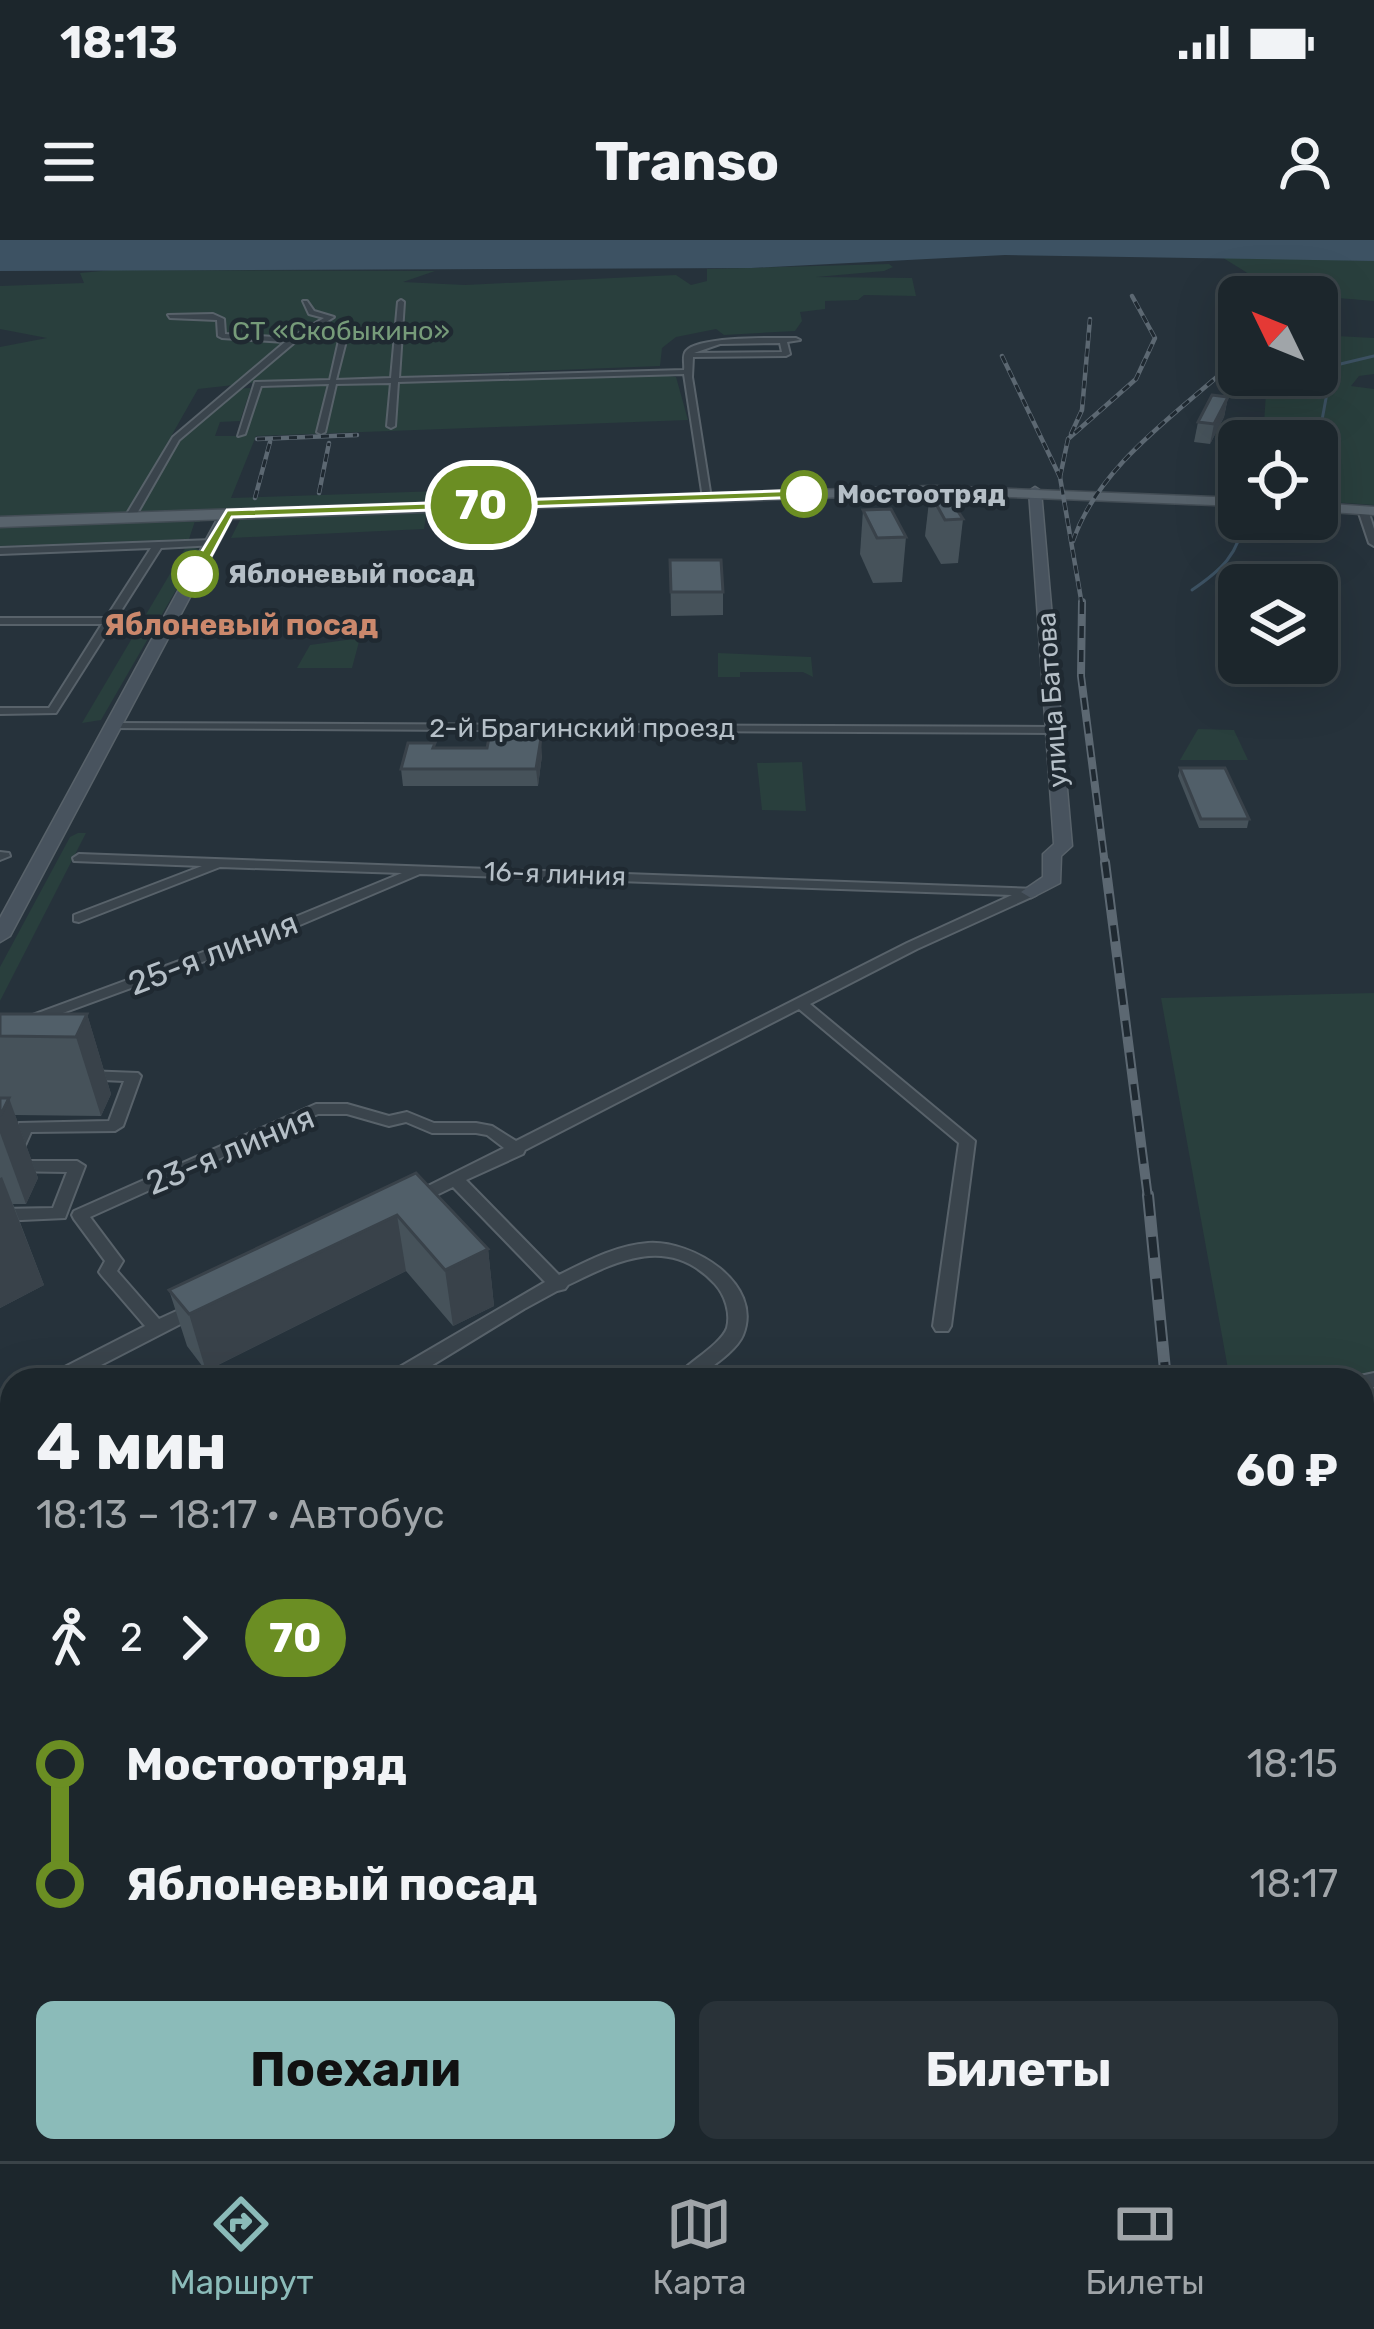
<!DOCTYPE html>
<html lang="ru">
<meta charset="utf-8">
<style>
:root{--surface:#1c262c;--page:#293238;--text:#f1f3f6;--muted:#a0a5a9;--line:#3a4348;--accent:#8bbbb9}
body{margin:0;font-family:Rubik,sans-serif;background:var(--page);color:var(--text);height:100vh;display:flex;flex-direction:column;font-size:45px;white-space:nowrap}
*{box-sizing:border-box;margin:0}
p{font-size:39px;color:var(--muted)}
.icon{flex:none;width:66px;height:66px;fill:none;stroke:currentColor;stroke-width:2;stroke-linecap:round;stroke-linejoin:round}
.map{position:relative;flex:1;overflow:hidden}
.drawer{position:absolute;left:0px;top:1128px;width:1374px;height:795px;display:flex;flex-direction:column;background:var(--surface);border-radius:36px 36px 0 0;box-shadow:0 12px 48px #0002,0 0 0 3px var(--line)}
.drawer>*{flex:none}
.badge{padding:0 24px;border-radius:39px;font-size:42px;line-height:78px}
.needle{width:78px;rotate:313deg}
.buttons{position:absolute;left:1218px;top:36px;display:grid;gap:24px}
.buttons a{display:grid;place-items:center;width:120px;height:120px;border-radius:18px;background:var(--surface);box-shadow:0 12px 48px #0002,0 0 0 3px var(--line);font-size:60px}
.map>.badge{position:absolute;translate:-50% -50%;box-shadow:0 0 0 6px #fff}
.legs{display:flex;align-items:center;gap:18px;height:132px;padding:0 36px;font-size:39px}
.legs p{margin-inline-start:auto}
.summary{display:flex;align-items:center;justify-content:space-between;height:204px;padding:0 36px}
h1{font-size:66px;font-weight:700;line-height:90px}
.cta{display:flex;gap:24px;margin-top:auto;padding:24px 36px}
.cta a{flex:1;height:138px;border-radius:18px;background:var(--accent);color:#111;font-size:48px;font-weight:700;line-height:138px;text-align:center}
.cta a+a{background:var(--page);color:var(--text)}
ul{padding:0 36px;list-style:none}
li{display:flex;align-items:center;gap:42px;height:120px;font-size:45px}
li i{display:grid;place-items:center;width:18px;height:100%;margin:0 15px;background:currentColor}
li i::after{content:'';width:30px;height:30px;margin:-15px;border:9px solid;border-radius:50%;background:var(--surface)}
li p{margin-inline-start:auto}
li:first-child i{background:linear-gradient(#0000 50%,currentColor 0)}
li:last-child i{background:linear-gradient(currentColor 50%,#0000 0)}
.status{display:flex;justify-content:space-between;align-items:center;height:84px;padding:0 60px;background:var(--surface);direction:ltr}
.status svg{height:33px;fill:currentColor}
header{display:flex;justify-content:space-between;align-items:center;height:156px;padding:0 36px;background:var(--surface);font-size:54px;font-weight:700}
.tabs{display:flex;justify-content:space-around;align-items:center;height:168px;border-top:3px solid var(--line);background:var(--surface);font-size:33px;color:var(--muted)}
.tabs a{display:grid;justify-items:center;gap:6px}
.tabs .selected{color:var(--accent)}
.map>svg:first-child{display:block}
.green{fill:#293f3d}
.water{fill:#3d5263}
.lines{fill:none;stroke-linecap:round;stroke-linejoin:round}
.stream{stroke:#3d5263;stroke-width:3}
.street-casing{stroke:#58626a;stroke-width:4}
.secondary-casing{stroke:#58626a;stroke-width:3}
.primary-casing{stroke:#434d55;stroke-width:3}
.street{fill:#3a444c;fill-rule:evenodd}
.secondary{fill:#48535e;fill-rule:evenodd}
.primary{fill:#58636c;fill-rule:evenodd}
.rail-far4-casing{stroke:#5c6872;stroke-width:4.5}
.rail-far3-casing{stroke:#5c6872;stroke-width:8}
.rail-far2-casing{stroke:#5c6872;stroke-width:10}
.rail-far1-casing{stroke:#5c6872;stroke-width:12}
.rail-casing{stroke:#5c6872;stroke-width:14}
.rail-far4{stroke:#1f2931;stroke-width:3;stroke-dasharray:8;stroke-linecap:butt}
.rail-far3{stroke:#1f2931;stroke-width:4.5;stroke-dasharray:12;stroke-linecap:butt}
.rail-far2{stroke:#1f2931;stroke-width:6;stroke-dasharray:16;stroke-linecap:butt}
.rail-far1{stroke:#1f2931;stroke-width:8;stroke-dasharray:21;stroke-linecap:butt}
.rail{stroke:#1f2931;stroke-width:9;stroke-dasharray:26;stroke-linecap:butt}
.wall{fill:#46525a}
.shaded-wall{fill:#39424a}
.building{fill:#515f69;stroke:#39424a;stroke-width:3}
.line-1{fill:#6b8e23;stroke:#fff;stroke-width:3}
.stop-1-dot{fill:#fff;stroke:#6b8e23;stroke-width:6}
.labels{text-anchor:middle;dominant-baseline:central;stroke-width:9;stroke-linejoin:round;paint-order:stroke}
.far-park-label{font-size:27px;fill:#769b79;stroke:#1f2931}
.far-stop-label{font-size:27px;font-weight:bold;fill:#b5bfc7;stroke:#1f2931;text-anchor:start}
.far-street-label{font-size:27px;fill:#b5bfc7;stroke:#1f2931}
.far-neighbourhood-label{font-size:30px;font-weight:bold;fill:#cb886c;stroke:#1f2931}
.street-label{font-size:33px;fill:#b5bfc7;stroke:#1f2931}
</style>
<div class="status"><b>18:13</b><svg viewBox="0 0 49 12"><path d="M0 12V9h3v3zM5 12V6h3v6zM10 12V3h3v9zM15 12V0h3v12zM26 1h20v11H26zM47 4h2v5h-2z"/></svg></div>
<header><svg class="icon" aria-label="menu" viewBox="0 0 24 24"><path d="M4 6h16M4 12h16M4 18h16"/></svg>Transo<svg class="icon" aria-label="person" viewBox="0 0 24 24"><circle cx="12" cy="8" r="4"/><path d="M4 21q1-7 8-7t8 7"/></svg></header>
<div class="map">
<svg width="1374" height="1921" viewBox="0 0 1374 1921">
<rect width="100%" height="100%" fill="#26323b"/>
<!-- green -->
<g class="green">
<polygon points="1220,16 1374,21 1374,61 1251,51 1249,34"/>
<polygon points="889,24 893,27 884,31 816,37 912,38 916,56 864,55 858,60 825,61 825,69 800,72 802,81 795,91 724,95 716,89 676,97 662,108 660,126 260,142 198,149 128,272 0,277 0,107 47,98 0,89 0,46 84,43 80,33 112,30 435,31 403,42 465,45 676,35 691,45 707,41 707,29"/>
<polygon points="1317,95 1374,98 1374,134 1359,136 1351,146 1374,149 1374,265 1317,261 1317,201 1263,201 1267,135 1317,135"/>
<path d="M662 135 676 137 688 180 256 196 231 258 440 251 436 261 140 272C162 232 200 146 251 148L240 181 220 182 215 196H241L255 148Z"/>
<polygon points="427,271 424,289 231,298 240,280"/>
<polygon points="195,281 189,299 0,306 0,287 201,281"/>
<polygon points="187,305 198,309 192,322 181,324 179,330 187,331 101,480 82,483"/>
<polygon points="360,398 352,428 297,428 310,405"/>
<polygon points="718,413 811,417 813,437 803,432 740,432 740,437 718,437"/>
<polygon points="1198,489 1234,490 1248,520 1180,520"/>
<polygon points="802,522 806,571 762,570 757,523"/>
<polygon points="78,593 86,593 0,761 0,727 70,597"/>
<polygon points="1374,753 1374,1236 1362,1233 1362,1140 1230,1140 1161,758"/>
</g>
<!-- water -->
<polygon class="water" points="0,0 1374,0 1374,21 1005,15 751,28 0,31"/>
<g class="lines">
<!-- stream -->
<g class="stream">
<polyline points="1317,207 1332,126 1374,116"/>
<path d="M1192 350C1220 331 1240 314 1243 279"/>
</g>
<defs>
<g id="street">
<path d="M401 60 404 62 399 138 684 130C685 124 682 116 686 111 698 96 775 98 796 98L800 100 787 102 790 114 786 116 693 117 692 137 711 258 707 261 703 258 684 134 398 142 395 186 391 188 387 186 391 143 336 144 325 192 321 194 317 192 329 144 261 146 245 194 238 196 255 142 330 140 342 87 349 89 336 140 391 138 398 62ZM780 103 782 112 694 113 720 104Z"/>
<polygon points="303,61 307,61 314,71 334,77 295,102 179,200 135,277 127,279 125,277 173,197 285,102 222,98 218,96 217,80 170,78 168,75 213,74 224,79 225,94 291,98 324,78 309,74"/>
<polygon points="1363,267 1368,270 1374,289 1374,306 1369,303 1358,270"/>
<polygon points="212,300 215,301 215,305 161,308 56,473 0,474 0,468 49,468 102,384 0,384 0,378 106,378 151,308 0,314 0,308"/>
<polygon points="111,483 1054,487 1060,490 1054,493 107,488 107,484"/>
<polygon points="0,612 9,613 10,616 0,620"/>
<path d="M79 614 1036 649V655L917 709 810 764 975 901 951 1086 948 1091H936L933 1086 959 903 799 769 525 910 523 914 466 940 559 1035C587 1021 617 1005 648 1003 692 1000 764 1043 743 1095 736 1112 709 1128 694 1140H673C685 1124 721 1105 727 1088 731 1073 725 1055 715 1044 669 994 617 1021 568 1045L565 1049 557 1051 524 1069 408 1140H384L386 1135 545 1042 453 947 416 965 408 959 410 955 504 908 487 895 476 893H432L406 882 389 886 347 874H318L90 977 123 1021 117 1031 159 1079 194 1063 200 1064 203 1069 200 1074 72 1140H47L49 1135 145 1086 102 1036 99 1032 105 1021 74 979 72 975 74 971 316 864H347L389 876 407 872 434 883H476L492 886 516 901 907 703 1012 655 420 634 281 693 0 796V787L271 687 402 633 220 627 79 682 74 681V675L202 626 74 621 73 618Z"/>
<polygon points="86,831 138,833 141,836 123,886 115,891 31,892 18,921 77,921 85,926 65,978 0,981 0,969 53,968 67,932 2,931 0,927 19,883 109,881 124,841 81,839 78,836"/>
<polygon points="1374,1133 1374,1147 1362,1149 1362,1140 1354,1140 1355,1137"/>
<polygon points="12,1156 12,1171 0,1176 0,1161"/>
<polygon points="1142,1911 1168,1911 1169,1921 1143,1921"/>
<polygon points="1287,1911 1313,1911 1314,1921 1288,1921"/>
</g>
<g id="secondary">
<polygon points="1035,247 1041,251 1072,606 1061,616 1060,643 1031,658 1021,652 1043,637 1043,614 1054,604 1029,251"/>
<polygon points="227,270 234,274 10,696 0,702 0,678 220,274"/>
</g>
<g id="primary">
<polygon points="932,246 1239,258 1239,266 932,254 0,287 0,277"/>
<polygon points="1317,263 1374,267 1374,275 1317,271"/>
</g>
</defs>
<!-- street casing -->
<use href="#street" class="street-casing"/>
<!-- secondary casing -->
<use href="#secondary" class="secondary-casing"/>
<!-- primary casing -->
<use href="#primary" class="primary-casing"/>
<!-- street -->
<use href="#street" class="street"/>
<!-- secondary -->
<use href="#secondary" class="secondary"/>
<!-- primary -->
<use href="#primary" class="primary"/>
<defs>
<g id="rail-far4">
<polyline points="1002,116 1060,237 1082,365"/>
<polyline points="1071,194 1082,170 1090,79"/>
<polyline points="257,199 357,195"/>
<polyline points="1060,237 1068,199 1136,139 1155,98 1132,56"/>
<polyline points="319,253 329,203"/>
<polyline points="255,258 270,202"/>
<path d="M1073 301C1097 231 1164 183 1218 136V111"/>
</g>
<polyline id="rail-far3" points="1082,362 1081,436 1105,625"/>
<polyline id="rail-far2" points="1105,622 1148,958"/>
<polyline id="rail-far1" points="1148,955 1166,1140"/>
<polyline id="rail" points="1254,1911 1255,1921"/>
</defs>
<!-- rail-far4 casing -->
<use href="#rail-far4" class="rail-far4-casing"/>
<!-- rail-far3 casing -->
<use href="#rail-far3" class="rail-far3-casing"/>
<!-- rail-far2 casing -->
<use href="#rail-far2" class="rail-far2-casing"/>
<!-- rail-far1 casing -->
<use href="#rail-far1" class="rail-far1-casing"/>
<!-- rail casing -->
<use href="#rail" class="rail-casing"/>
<!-- rail-far4 -->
<use href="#rail-far4" class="rail-far4"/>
<!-- rail-far3 -->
<use href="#rail-far3" class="rail-far3"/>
<!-- rail-far2 -->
<use href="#rail-far2" class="rail-far2"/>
<!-- rail-far1 -->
<use href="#rail-far1" class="rail-far1"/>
<!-- rail -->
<use href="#rail" class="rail"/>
</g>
<!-- wall -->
<g class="wall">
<polygon points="1228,157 1224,177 1210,204 1194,202 1198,182"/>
<polygon points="930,253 963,279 958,323 941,324 925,296"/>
<polygon points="863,270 906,297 902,342 873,343 860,314"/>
<polygon points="670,320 723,352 723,375 671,376"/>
<polygon points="435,508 542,515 538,546 403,546 401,529"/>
<polygon points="1180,528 1249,579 1247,588 1199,588 1178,536"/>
<polygon points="0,774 87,774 111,854 101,876 15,875 38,938 26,964 13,964 44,1045 0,1068"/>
<polygon points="416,933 488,1009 494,1066 453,1086 406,1031 206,1131 187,1106 169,1050"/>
</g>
<!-- shaded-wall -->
<g class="shaded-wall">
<polygon points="1228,157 1224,177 1210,204 1214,184"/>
<polygon points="541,498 542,515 538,546 536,529"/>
<polygon points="87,774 111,854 101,876 76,797"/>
<polygon points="9,858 38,938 26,964 0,893 0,876"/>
<polygon points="2,937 44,1045 0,1068 0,938"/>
<polygon points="397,975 406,1031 206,1131 189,1074"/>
<polygon points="488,1009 494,1066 453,1086 445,1030"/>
</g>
<!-- building -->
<g class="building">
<polygon points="1212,155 1228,157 1214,184 1198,182"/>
<polygon points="930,253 946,253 963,279 945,280"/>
<polygon points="891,269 906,297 877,298 863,270"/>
<polygon points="670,320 721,320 723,352 671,352"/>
<polygon points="489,498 541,498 536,529 401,529 408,503 435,503 433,508 487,508"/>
<polygon points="1180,528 1225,528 1249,579 1201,579"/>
<polygon points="0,774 87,774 76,797 0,796"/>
<polygon points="0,858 9,858 0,876"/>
<polygon points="416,933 488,1009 445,1030 397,975 189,1074 169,1050"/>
</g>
<!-- line-1 -->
<polygon class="line-1" points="804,250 808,257 232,277 200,337 188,334 227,270"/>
<!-- markers -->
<g class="stop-1-dot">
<circle cx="804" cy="254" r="21"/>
<circle cx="195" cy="334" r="21"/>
</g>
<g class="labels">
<!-- far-park labels -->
<g class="far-park-label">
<text x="341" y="91">СТ «Скобыкино»</text>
</g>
<!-- far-stop labels -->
<g class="far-stop-label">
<text x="837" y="254">Мостоотряд</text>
<text x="228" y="334">Яблоневый посад</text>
</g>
<!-- far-street labels -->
<g class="far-street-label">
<text transform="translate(1052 460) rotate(-94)">улица Батова</text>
<text x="582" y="488">2-й Брагинский проезд</text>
<text transform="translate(555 634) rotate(2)">16-я линия</text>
</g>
<!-- far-neighbourhood labels -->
<g class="far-neighbourhood-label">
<text x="241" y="385">Яблоневый посад</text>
</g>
<!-- street labels -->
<g class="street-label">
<text transform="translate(213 713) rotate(-21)">25-я линия</text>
<text transform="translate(230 910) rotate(-23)">23-я линия</text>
</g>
</g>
</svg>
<div class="buttons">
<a><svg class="needle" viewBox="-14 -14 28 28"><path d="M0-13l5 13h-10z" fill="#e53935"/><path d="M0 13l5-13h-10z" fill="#a0a5a9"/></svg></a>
<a><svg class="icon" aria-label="locate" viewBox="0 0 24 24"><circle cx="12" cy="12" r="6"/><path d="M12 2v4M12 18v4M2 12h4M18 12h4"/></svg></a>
<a><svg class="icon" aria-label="layers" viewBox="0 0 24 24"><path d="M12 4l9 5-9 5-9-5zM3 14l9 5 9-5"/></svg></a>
</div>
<b class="badge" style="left:481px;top:265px;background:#6b8e23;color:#fff">70</b>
<section class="drawer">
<div class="summary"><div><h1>4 мин</h1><p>18:13 – 18:17 · Автобус</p></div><b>60 ₽</b></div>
<div class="legs"><svg class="icon" aria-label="walk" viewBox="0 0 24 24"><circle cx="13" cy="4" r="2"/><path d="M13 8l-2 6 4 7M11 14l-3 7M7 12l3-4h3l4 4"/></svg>2<svg class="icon" aria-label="forward" viewBox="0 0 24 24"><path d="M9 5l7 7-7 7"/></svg><b class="badge" style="background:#6b8e23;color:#fff">70</b></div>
<ul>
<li><i style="color:#6b8e23"></i><b>Мостоотряд</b><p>18:15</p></li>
<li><i style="color:#6b8e23"></i><b>Яблоневый посад</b><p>18:17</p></li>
</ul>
<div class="cta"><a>Поехали</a><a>Билеты</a></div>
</section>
</div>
<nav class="tabs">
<a class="selected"><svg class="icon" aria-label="directions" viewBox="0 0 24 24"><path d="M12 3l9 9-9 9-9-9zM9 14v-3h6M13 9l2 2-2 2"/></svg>Маршрут</a>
<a><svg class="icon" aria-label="map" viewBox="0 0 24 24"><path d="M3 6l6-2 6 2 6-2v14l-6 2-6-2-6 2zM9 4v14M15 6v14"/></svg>Карта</a>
<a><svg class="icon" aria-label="tickets" viewBox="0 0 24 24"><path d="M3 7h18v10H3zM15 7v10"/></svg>Билеты</a>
</nav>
